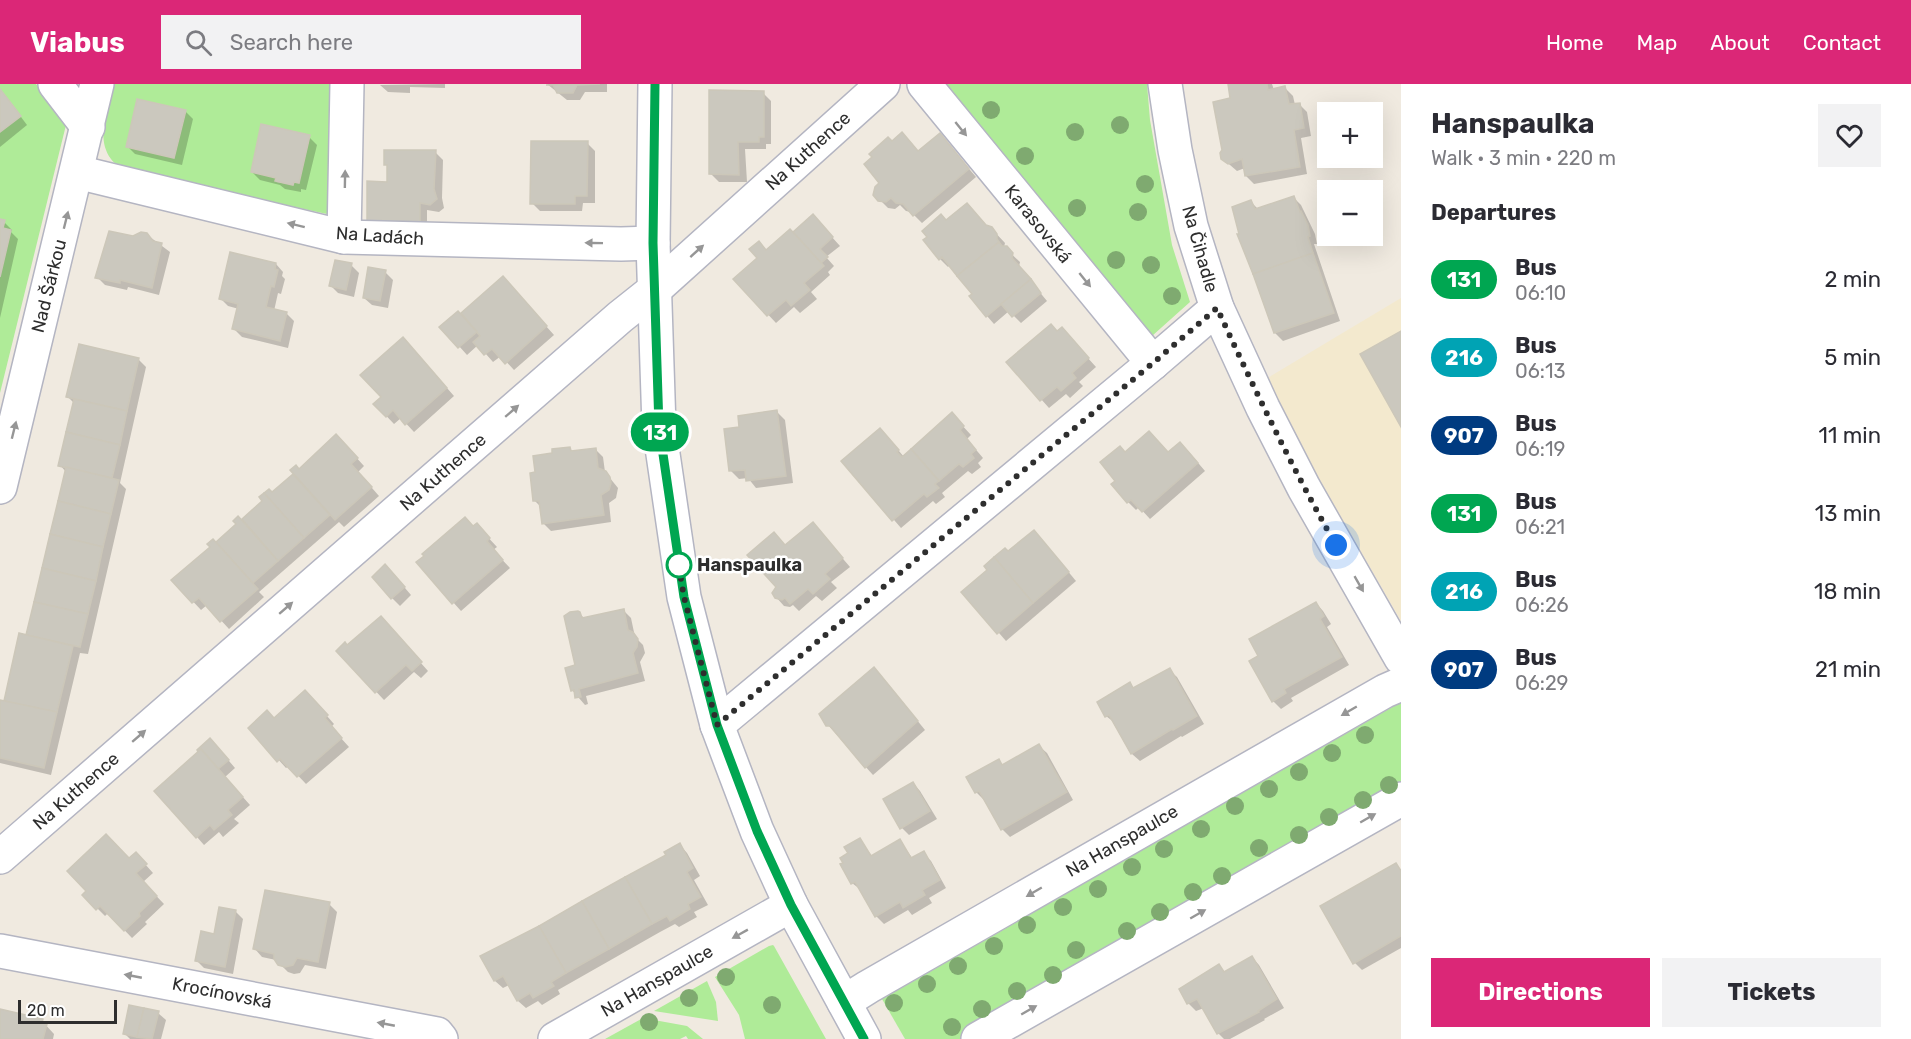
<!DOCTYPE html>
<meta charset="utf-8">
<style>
:root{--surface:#fff;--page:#f2f2f3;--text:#2b2b33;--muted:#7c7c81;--accent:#db2777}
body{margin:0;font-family:Rubik,sans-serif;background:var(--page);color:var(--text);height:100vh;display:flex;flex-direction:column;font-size:22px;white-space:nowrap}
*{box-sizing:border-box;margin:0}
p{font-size:20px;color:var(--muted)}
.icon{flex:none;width:33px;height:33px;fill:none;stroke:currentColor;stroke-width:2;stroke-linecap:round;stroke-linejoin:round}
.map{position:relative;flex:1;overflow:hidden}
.side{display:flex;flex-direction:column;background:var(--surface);width:510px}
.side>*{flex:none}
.badge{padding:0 12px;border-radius:20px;font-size:21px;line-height:39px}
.fabs{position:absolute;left:1317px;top:18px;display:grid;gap:12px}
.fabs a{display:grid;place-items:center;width:66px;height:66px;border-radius:0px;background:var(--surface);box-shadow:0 6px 24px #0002;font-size:30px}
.scale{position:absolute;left:18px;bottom:15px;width:99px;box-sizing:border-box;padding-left:6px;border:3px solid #2e2e2e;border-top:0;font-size:16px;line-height:21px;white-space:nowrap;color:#2e2e2e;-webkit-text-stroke:4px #fff;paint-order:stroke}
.you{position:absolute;width:30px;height:30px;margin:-15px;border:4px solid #fff;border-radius:50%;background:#1a73e8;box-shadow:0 0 0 9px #1a73e833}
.map>.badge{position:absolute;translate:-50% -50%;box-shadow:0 0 0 3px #fff}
h2{padding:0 30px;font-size:22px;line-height:54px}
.round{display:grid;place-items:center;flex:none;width:63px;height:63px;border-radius:0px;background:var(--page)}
.head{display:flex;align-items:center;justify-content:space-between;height:102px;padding:0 30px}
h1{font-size:28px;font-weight:700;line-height:45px}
.button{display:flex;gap:12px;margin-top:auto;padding:12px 30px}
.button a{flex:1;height:69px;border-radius:0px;background:var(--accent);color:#fff;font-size:24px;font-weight:700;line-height:69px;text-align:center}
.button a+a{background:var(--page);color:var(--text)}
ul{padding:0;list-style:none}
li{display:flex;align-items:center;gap:18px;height:78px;padding:0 30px}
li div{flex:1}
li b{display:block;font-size:22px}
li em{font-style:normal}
li .badge{min-width:66px;font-weight:700;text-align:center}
header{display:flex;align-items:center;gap:36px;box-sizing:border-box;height:84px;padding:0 30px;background:var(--accent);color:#fff}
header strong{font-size:28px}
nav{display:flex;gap:33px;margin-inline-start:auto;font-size:21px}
.search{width:420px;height:54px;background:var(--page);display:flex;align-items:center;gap:15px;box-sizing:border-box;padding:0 21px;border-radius:0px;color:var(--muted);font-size:22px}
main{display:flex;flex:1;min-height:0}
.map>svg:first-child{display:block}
.education{fill:#f3e9ce}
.green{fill:#afeb98;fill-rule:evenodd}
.shadow{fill:#0003}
.building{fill:#cbc8be;stroke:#ccc7b9;stroke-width:1.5}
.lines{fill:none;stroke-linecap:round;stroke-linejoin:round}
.minor-casing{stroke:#b4b5c2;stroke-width:36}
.minor{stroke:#fff;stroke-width:33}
.tree{fill:#7faa70}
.oneway{fill:#969696}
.line-casing{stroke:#fff;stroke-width:14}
.line{stroke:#00a651;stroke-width:9}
.walk{stroke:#2e2e2e;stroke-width:6;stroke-dasharray:0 10.8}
.stop-dot{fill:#fff;stroke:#00a651;stroke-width:3}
.labels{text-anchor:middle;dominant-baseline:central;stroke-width:5;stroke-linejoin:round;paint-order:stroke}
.street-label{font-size:18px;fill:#2e2e2e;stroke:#fff}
.stop-label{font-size:18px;font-weight:bold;fill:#2e2e2e;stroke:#fff;text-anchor:start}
</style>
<header>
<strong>Viabus</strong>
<div class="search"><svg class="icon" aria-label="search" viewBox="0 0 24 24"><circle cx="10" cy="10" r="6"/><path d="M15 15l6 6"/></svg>Search here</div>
<nav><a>Home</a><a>Map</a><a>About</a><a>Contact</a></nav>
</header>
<main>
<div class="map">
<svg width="1401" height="955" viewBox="0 0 1401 955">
<rect width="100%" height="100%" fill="#f0eae0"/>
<!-- education -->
<polygon class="education" points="1401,214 1401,537 1300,362 1266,295"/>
<!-- green -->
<g class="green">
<polygon points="0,0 36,0 66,41 0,309 0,193 11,146 3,144 5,136 0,135 0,48 20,32 0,5"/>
<path d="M113 0H331L327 130 126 87C122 83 114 80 111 75 95 54 108 23 113 0ZM137 15 185 26 174 74 126 63ZM262 40 310 52 299 99 294 98 293 101 276 98V94L251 88Z"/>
<polygon points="943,0 1147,0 1150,36 1172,161 1190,218 1152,252"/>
<polygon points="1401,618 1401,703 960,955 905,955 882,915"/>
<polygon points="773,861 774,862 826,955 745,955 739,931 715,893 769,862"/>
<polygon points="707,897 716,918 718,937 654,927"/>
<polygon points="643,934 687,942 703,955 688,955 686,952 680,955 605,955"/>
</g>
<!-- shadow -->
<g class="shadow">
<polygon points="445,0 445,4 410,3 410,9 388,8 380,1"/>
<polygon points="547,0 607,0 607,8 585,8 580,16 567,16"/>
<polygon points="1229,0 1272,0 1274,6 1285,4 1293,12 1295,21 1299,20 1307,28 1311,52 1301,54 1307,90 1254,100 1246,92 1245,84 1237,87 1223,75 1232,15"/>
<polygon points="0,5 27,41 0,63"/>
<polygon points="763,9 771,17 771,60 766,60 766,65 745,65 747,98 719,98 711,90"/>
<polygon points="185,27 193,35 182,81 135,70 127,62"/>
<polygon points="309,53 317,61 306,106 301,105 301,108 285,105 280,101 260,96 252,88"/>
<polygon points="587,59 595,67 595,119 583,119 582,127 540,127 532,119"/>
<polygon points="892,59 919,69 947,59 976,93 922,139 911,128 906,127 900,121 895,125 888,124 880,116 882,99"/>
<polygon points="435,68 443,76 442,114 444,124 439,128 427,126 427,146 376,144 368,136 389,99 389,83 386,80"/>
<polygon points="1293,113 1301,121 1315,150 1317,160 1314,160 1340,237 1283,257 1275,249 1251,118 1259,126"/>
<polygon points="813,132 840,162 826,173 834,182 828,188 830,191 811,208 817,215 800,229 794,223 776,239 735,195 767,167 793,150"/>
<polygon points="0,137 4,138 12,146 11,148 18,155 0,234"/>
<polygon points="947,138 991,144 1005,159 1004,163 1020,178 1019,183 1047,217 1021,239 1009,227 994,240 987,232 974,210 950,181 948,183 940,175"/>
<polygon points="150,153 170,168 159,211 128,203 127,206 105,201 97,193 134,154"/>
<polygon points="276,180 283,188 282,192 285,195 281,210 278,209 274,227 286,229 294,237 288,264 242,253 234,245 239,225 228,222 220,214"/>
<polygon points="351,181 359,189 354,213 338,209 330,201"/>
<polygon points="385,188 393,196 388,224 372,221 364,214"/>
<polygon points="503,194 554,251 514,286 501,272 493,278 478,261 467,271 442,243 461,231"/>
<polygon points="1058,249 1069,253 1096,283 1079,298 1083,302 1070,314 1066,310 1049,324 1008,278"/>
<polygon points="411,263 454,312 414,348 401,334 394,340 375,320 383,313"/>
<polygon points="138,275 146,283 120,399 126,405 88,570 80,569 51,691 0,679 0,617 5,618 28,553 66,388 60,381 74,319 68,313"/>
<polygon points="777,328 785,336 793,399 756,404 748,394 739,395 731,387 741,344"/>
<polygon points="959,338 971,351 967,355 983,374 978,379 981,383 972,390 968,387 942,409 945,413 936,420 933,417 901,444 843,377 888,354 904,373"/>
<polygon points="344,360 364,382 358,388 379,412 344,443 339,438 259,508 264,513 229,545 207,521 201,526 173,496 299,386"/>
<polygon points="570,365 573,368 595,365 603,373 605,388 618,404 616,414 609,419 611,438 551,447 543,439 541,423 534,416 537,389 554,371"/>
<polygon points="1188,367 1205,387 1150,435 1139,423 1136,426 1128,418 1117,397 1125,369 1168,370"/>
<polygon points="474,444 484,449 497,463 493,466 510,484 461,527 418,479"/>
<polygon points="820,448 850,483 831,498 837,504 822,517 816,512 799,527 793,521 790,523 784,522 776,513 786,463"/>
<polygon points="1042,456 1076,497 1006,557 963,508 1008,469"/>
<polygon points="393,490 411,511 400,522 392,514"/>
<polygon points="1316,519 1323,527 1331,540 1327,543 1349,581 1291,614 1293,617 1281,625 1273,617"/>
<polygon points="623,526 631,534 635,553 643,561 645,569 640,578 645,597 586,612 588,620 585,621 572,606 577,582 579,529 585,535"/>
<polygon points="388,542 428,587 421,594 414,588 384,616 338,567"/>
<polygon points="1169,586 1177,593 1204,640 1182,653 1181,652 1140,677 1132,670 1115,639 1106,632 1130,600 1135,605"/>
<polygon points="882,593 925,646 873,691 828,641"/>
<polygon points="313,616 334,640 331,643 349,663 306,700 289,682 286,684 250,644 275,635"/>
<polygon points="1039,662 1047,669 1073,716 1010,753 1002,745 984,716 976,708 999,677 1004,682"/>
<polygon points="218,664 235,684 225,693 250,721 234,735 239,739 223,753 219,748 204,761 197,753"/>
<polygon points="913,699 920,707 937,735 909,751 902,744"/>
<polygon points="859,756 873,773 900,757 913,775 923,769 931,777 946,804 929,814 932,819 912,831 908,826 884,840 876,832 861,806 852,799 842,781"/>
<polygon points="680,761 687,769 700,792 694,796 708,821 694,828 697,833 679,843 675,840 660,848 558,906 560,910 542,921 538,917 526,924 518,917 509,901 503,904 495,897 482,873 497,867 668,771"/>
<polygon points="136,770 153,789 143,798 164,820 145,838 147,840 132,854 108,829 105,832 84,811"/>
<polygon points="1396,781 1401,786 1401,864 1362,886 1355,879"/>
<polygon points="329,820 337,828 326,885 305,881 300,889 294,890 288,888 276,876 262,873 255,865"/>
<polygon points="235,827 243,835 233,890 204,884 196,876"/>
<polygon points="1252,873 1259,881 1284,924 1264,935 1265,936 1230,955 1224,955 1218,949 1204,924 1196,927 1188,919 1219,882 1226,889"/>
<polygon points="0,926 42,937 54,950 53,955 0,955"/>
<polygon points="158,929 166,936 161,955 130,955 124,949"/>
</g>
<!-- building -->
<g class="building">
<polygon points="600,0 577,1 573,9 557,9 553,1 546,1"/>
<polygon points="1228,0 1267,0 1268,6 1285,2 1289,20 1300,19 1304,44 1294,46 1300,83 1245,92 1242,75 1228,80 1221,75 1220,69 1222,66 1213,18 1230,14"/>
<polygon points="0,5 21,32 0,48"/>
<polygon points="709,6 764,7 764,53 759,53 759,58 738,58 739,91 709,90"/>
<polygon points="137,15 186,26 174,74 126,63"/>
<polygon points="261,40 310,51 299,99 294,98 293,101 275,97 276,94 251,88"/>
<polygon points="902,48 918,67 940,49 969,85 913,132 903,120 896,119 891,114 886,118 878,117 873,111 875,103 879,99 864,80 872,73 869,70 888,53 892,57"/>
<polygon points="531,57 588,57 587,112 575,112 575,120 530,120"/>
<polygon points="384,66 436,66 434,105 437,115 430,121 420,119 420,139 367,137 367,97 387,98 387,81 384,81"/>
<polygon points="1294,112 1300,128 1301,127 1308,141 1310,152 1308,153 1313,169 1253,190 1237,150 1239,150 1232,123 1251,116 1255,125"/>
<polygon points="967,119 986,141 992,143 997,150 997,155 999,158 957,192 942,173 939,176 923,156 927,153 922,147 941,130 946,136"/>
<polygon points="813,130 833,153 820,165 828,173 821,179 793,148"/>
<polygon points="0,135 5,136 3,144 11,146 0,193"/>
<polygon points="790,145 824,182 804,199 810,206 791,222 786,216 767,232 733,195 757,174 749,165 759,157 766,166"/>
<polygon points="109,147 133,152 141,148 147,149 153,157 162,159 152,204 120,196 120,199 95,194"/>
<polygon points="999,158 1002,162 1007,162 1013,169 1012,174 1031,195 986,233 969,212 972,210 957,192"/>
<polygon points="230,168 276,179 275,185 278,186 274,203 271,202 266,223 287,228 280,257 232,245 238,220 219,215"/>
<polygon points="1313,169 1334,229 1274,249 1253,190"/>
<polygon points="335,176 352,179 346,206 329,202"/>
<polygon points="368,183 386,186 380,217 363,214"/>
<polygon points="503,192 547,242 505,280 492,265 484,271 473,258 480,252 461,229"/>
<polygon points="1031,195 1041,209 1012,233 1001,220"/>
<polygon points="458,227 477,248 458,264 439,243"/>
<polygon points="1051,240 1057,247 1062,243 1089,274 1072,289 1076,294 1061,307 1057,303 1040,317 1006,278"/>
<polygon points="1401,247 1401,343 1360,270"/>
<polygon points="403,253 447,304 405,341 393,326 386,333 373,320 381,313 360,291"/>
<polygon points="79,260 139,274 127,327 66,313"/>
<polygon points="74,315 127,327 120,361 66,348"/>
<polygon points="777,326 786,392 746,397 745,386 729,387 724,345 739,343 738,332"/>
<polygon points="952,328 964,342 960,346 976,366 971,370 974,374 963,383 959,380 939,397 911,365"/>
<polygon points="880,344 899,366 897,368 902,373 911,365 939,397 935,400 939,404 927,413 924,410 892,437 841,377"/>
<polygon points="1149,347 1168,368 1180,358 1198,379 1142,428 1131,416 1127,419 1111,400 1115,397 1100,378 1120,362 1125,368"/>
<polygon points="66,348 120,361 112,394 58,382"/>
<polygon points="336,350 358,374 351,380 372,403 335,436 290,386 296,381 299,385"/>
<polygon points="570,363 571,367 596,364 598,384 606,387 610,393 611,399 609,406 601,411 604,431 542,440 539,417 533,417 530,389 535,388 533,372 552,369 552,365"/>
<polygon points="66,383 119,396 111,430 58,417"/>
<polygon points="293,390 330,431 304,454 264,409 269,405 272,408"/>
<polygon points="264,409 304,454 278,477 242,435 262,417 259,413"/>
<polygon points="58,417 111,430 103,463 50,450"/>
<polygon points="238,432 278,477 253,499 216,458 236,440 233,437"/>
<polygon points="465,433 473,442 477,439 490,454 487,457 503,476 452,520 416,478 424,472 422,470"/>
<polygon points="813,438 843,474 825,490 830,495 813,510 808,505 790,520 785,514 782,516 775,514 772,509 776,503 747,471 774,448 785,461"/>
<polygon points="1034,446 1069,488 1033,519 994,473 1005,464 1008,467"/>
<polygon points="50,450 103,463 96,497 42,484"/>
<polygon points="213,455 258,505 220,538 199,514 192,519 171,496 210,463 207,460"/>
<polygon points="994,473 1033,519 997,550 961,508 987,486 984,482"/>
<polygon points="385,480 405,503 391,515 372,493"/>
<polygon points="42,484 96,497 88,530 34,518"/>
<polygon points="34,518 88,530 80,563 26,551"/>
<polygon points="1316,518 1324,532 1320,535 1342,573 1284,605 1286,609 1272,618 1249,577 1258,572 1249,555"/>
<polygon points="624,525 628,546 633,548 638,555 637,563 633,569 638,589 579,605 581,613 575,614 574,606 571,607 565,584 575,581 564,532 570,528 578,527 580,528 582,534"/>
<polygon points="381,532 422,578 412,587 406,581 375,609 336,567 345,558 347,561"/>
<polygon points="19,549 73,562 57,628 4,617"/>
<polygon points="874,583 918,637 865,684 830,642 826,642 819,630"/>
<polygon points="1170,584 1197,632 1173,646 1172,645 1131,670 1109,631 1105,633 1097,618 1130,598 1133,604"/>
<polygon points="305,606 328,631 325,634 342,654 297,693 280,675 277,678 248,644 267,626 274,634"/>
<polygon points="0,616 57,628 44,684 0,674"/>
<polygon points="210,654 229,676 218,685 201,665 198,668 197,666"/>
<polygon points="1039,660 1067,708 1001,746 979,707 975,709 966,693 999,675 1002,681"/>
<polygon points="201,665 243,713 228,726 232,731 214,746 210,741 196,754 154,707"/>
<polygon points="913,698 930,727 900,745 883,715"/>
<polygon points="106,750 129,774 136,768 147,780 136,789 157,812 139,829 140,832 124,847 100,822 96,826 82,811 86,807 67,787"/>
<polygon points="860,754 871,772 900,755 911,774 924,767 940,796 922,806 925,811 903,824 900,818 875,833 855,798 851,800 840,780 843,779 840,774 848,769 844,763"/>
<polygon points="680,759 693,784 687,788 701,813 688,820 690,825 670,837 667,832 652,840 625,793 666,771 664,768"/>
<polygon points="1396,779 1401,787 1401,852 1353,880 1320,822"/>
<polygon points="625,793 652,840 609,865 582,817"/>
<polygon points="265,806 330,818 318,878 297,874 293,881 285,883 278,881 274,875 274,870 253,865"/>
<polygon points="582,817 609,865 566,889 539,842"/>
<polygon points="219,823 236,826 225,883 195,877 201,847 214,850"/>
<polygon points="539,842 566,889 551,898 554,902 533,914 530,909 517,917 503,892 494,897 480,872"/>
<polygon points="1252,872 1277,915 1258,927 1259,928 1217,950 1197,915 1187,920 1179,905 1219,880 1224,888"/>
<polygon points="129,921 144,924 137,953 123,950"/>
<polygon points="144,924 159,927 152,955 137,953"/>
<polygon points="0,925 43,935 42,939 47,940 43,955 0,955"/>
</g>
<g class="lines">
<defs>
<g id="minor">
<polyline points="55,0 88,43"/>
<polyline points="655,0 653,159 659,343 684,513 717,641 757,747 791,821 864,955"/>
<polyline points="924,0 1153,279"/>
<polyline points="1165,0 1175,66 1191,142 1217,224 1263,324 1304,404 1401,574"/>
<polyline points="77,88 344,153 621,160 653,159"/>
<polyline points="344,153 347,0"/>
<polyline points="0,403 97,0"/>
<polyline points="717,641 1153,279 1217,224"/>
<polyline points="0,773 620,233 654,206 883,0"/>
<polyline points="0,867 437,950 441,955"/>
<polyline points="844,918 868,903 1385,607 1401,600"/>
<polyline points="555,955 791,821"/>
<polyline points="978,955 1401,715"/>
</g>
</defs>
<!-- minor casing -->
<use href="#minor" class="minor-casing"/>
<!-- minor -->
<use href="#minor" class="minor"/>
</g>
<!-- trees -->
<g class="tree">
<circle cx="991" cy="26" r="9"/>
<circle cx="1120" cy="41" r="9"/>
<circle cx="1075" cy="48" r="9"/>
<circle cx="1025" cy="72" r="9"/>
<circle cx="1145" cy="100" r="9"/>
<circle cx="1077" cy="124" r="9"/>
<circle cx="1138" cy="128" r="9"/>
<circle cx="1116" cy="176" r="9"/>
<circle cx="1151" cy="181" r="9"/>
<circle cx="1172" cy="212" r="9"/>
<circle cx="1365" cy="651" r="9"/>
<circle cx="1332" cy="669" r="9"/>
<circle cx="1299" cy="688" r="9"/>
<circle cx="1389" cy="701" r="9"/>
<circle cx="1269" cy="705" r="9"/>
<circle cx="1363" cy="716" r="9"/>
<circle cx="1235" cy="722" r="9"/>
<circle cx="1329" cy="733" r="9"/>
<circle cx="1201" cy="745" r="9"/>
<circle cx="1299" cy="751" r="9"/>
<circle cx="1259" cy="764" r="9"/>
<circle cx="1164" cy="765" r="9"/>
<circle cx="1132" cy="783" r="9"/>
<circle cx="1222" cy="792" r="9"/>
<circle cx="1098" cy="805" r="9"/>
<circle cx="1193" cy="808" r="9"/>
<circle cx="1063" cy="823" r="9"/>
<circle cx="1160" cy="828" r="9"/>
<circle cx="1027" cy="841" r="9"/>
<circle cx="1127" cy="847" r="9"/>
<circle cx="994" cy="862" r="9"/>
<circle cx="1076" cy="866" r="9"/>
<circle cx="958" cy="882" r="9"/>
<circle cx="1053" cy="891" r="9"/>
<circle cx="726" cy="893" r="9"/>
<circle cx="927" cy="900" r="9"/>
<circle cx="1017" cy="907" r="9"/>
<circle cx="689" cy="914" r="9"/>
<circle cx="894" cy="919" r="9"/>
<circle cx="772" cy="921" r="9"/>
<circle cx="982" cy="925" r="9"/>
<circle cx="649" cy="938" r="9"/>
<circle cx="952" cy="943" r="9"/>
</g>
<!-- one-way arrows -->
<defs><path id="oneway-solid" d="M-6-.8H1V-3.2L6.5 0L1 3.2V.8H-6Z" transform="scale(1.5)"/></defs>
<g class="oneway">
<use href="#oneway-solid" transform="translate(961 45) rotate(51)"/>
<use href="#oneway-solid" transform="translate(345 95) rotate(-89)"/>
<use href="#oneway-solid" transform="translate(66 136) rotate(-76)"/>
<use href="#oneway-solid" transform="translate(296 141) rotate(-166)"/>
<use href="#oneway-solid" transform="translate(594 159) rotate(-179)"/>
<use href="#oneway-solid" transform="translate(697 167) rotate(-42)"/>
<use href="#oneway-solid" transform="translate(1085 196) rotate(51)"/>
<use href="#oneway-solid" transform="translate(512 327) rotate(-41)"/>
<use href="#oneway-solid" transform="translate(14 346) rotate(-76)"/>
<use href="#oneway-solid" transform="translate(1359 500) rotate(60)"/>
<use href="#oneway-solid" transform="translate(286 524) rotate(-41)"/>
<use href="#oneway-solid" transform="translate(1349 627) rotate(150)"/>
<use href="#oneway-solid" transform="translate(139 652) rotate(-41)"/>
<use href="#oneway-solid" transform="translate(1368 734) rotate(-30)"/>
<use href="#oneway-solid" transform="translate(1034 808) rotate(150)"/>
<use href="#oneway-solid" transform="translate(1198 830) rotate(-30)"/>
<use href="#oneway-solid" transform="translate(740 850) rotate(151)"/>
<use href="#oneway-solid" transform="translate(133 892) rotate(-169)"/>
<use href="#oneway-solid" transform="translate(1029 926) rotate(-30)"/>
<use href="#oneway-solid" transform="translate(386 940) rotate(-169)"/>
</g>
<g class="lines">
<defs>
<polyline id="line" points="655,0 653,159 659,343 684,513 717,641 757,747 791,821 864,955"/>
</defs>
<!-- line casing -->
<use href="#line" class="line-casing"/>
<!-- line -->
<use href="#line" class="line"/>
<!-- walk -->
<path class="walk" d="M679 481 677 472 684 513 717 641 1153 279 1217 224C1254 304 1292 384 1336 461"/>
</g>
<!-- markers -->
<circle class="stop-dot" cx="679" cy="481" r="12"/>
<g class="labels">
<!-- street labels -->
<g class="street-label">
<text transform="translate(808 67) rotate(-42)">Na Kuthence</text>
<text transform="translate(1038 140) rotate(51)">Karasovská</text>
<text transform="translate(380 152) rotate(4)">Na Ladách</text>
<text transform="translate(1200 165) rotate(74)">Na Čihadle</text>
<text transform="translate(49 202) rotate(-76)">Nad Šárkou</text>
<text transform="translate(443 388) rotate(-41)">Na Kuthence</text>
<text transform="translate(76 707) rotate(-41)">Na Kuthence</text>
<text transform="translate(1122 757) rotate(-30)">Na Hanspaulce</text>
<text transform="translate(657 897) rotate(-30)">Na Hanspaulce</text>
<text transform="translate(222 909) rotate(11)">Krocínovská</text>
</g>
<!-- stop labels -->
<g class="stop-label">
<text x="697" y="481">Hanspaulka</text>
</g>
</g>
</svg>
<div class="fabs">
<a>+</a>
<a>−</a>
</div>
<div class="scale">20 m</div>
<div class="you" style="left:1336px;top:461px"></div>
<b class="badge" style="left:660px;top:348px;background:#00a651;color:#fff">131</b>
</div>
<section class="side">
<div class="head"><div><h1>Hanspaulka</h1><p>Walk · 3 min · 220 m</p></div><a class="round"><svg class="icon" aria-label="heart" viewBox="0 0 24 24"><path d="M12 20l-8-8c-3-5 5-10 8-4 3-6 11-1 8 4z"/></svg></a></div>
<h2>Departures</h2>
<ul>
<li><span class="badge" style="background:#00a651;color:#fff">131</span><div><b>Bus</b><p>06:10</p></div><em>2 min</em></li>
<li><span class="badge" style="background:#00a3b4;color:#fff">216</span><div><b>Bus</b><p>06:13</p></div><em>5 min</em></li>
<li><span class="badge" style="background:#003b80;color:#fff">907</span><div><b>Bus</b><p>06:19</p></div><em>11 min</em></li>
<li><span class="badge" style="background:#00a651;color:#fff">131</span><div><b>Bus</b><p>06:21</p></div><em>13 min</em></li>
<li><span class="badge" style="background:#00a3b4;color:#fff">216</span><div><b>Bus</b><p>06:26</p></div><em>18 min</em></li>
<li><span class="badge" style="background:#003b80;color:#fff">907</span><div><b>Bus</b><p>06:29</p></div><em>21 min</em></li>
</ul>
<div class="button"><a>Directions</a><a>Tickets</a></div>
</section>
</main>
